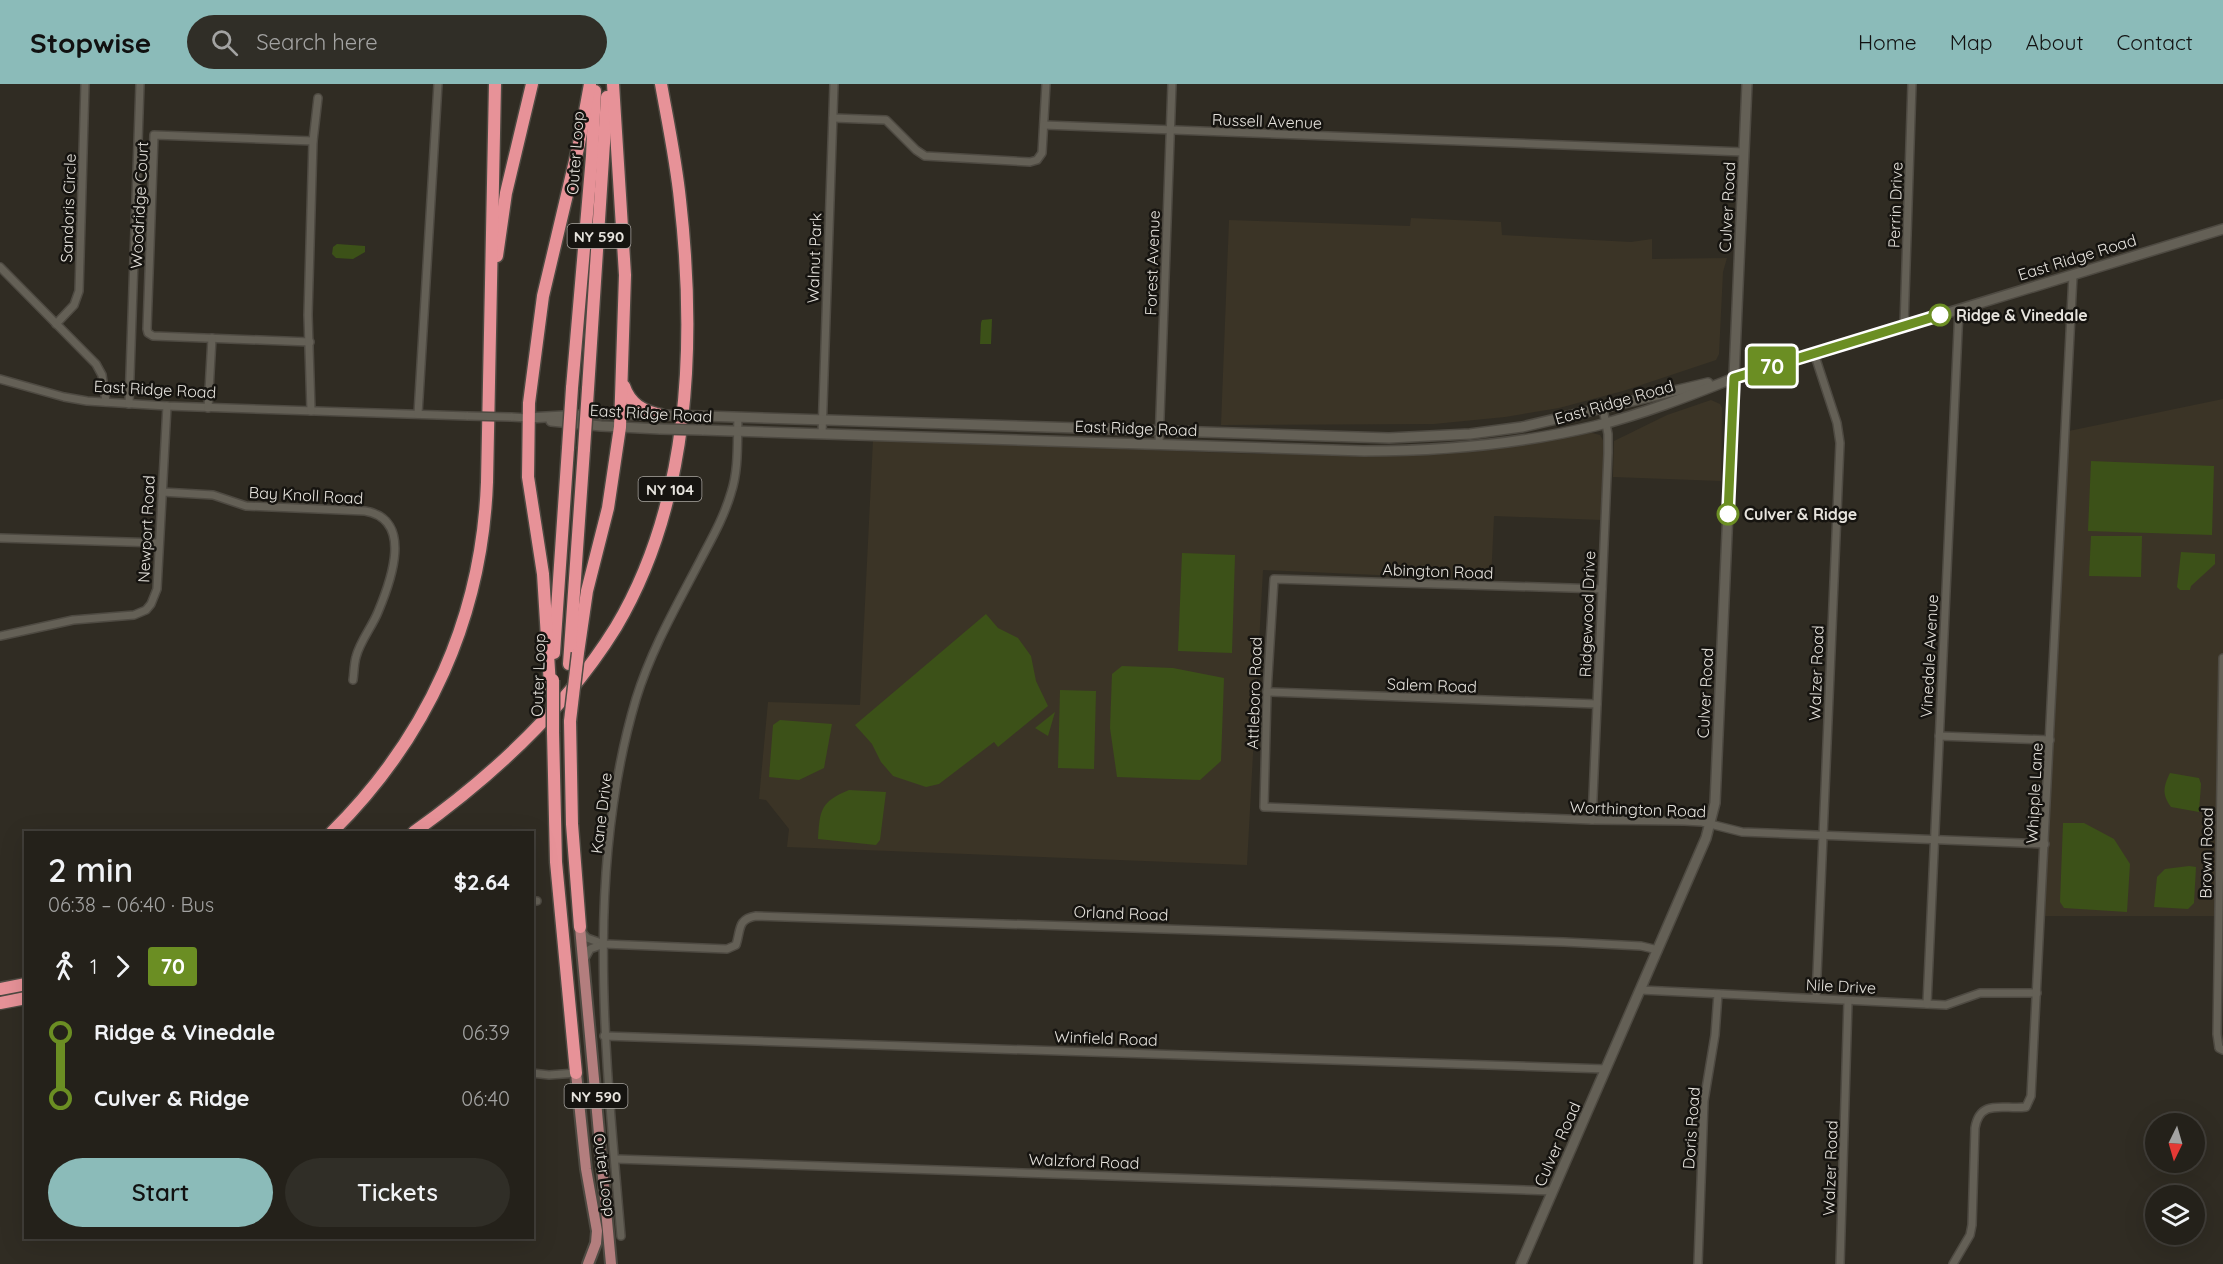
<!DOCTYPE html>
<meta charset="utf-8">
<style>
:root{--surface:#24211a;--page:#302e27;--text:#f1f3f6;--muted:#a3a3a2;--line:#413e39;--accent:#8bbbb9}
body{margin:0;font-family:Quicksand,sans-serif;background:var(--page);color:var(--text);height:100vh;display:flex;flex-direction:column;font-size:22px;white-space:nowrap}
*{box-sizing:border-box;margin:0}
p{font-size:20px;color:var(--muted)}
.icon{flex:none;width:33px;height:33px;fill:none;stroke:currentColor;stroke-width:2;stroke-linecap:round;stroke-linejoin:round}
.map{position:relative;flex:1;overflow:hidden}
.sheet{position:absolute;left:24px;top:747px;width:510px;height:408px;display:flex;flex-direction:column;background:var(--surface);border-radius:0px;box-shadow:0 6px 24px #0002,0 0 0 2px var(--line)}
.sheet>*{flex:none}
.badge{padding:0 12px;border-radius:4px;font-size:21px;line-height:39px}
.needle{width:39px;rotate:185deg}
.fabs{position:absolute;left:2145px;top:1029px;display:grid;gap:12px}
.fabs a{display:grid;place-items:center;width:60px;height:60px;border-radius:50%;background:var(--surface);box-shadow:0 6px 24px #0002,0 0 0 2px var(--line);font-size:30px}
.map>.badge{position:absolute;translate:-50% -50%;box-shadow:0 0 0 3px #fff}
.legs{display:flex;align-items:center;gap:9px;height:66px;padding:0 24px;font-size:20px}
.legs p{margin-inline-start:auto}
.headline{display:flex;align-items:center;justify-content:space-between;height:102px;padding:0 24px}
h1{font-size:33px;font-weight:600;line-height:45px}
.primary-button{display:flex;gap:12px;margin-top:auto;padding:12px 24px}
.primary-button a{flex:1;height:69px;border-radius:36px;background:var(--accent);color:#111;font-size:24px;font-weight:600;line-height:69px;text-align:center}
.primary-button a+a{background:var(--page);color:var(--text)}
ul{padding:0 24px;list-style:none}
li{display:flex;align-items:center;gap:21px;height:66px;font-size:22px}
li i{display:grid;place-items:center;width:9px;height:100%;margin:0 8px;background:currentColor}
li i::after{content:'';width:15px;height:15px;margin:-8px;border:4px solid;border-radius:50%;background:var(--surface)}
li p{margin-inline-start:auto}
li:first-child i{background:linear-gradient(#0000 50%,currentColor 0)}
li:last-child i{background:linear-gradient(currentColor 50%,#0000 0)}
header{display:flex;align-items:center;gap:36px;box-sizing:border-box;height:84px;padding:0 30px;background:var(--accent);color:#111}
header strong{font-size:28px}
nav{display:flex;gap:33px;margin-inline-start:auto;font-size:21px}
.search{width:420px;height:54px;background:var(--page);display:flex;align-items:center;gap:15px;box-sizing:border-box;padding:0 21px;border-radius:33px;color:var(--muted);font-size:22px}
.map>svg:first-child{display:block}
.built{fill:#3b3426}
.green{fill:#3c5118}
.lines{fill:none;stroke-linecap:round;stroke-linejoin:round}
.street-casing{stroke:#4e4a42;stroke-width:10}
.secondary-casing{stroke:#4e4a42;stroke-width:12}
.primary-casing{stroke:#4e4a42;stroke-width:14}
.highway-casing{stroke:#4e4a42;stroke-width:15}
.street{stroke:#646056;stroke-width:7}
.secondary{stroke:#646056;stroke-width:9}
.primary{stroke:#b37e7e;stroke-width:10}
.highway{stroke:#e79298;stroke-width:12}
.street-bridge-casing{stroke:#4e4a42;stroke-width:10;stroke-linecap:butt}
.secondary-bridge-casing{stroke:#4e4a42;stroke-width:12;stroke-linecap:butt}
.highway-bridge-casing{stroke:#4e4a42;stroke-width:15;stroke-linecap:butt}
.street-bridge{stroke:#646056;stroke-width:7}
.secondary-bridge{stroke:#646056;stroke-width:9}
.highway-bridge{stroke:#e79298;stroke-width:12}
.line-1-casing{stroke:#fff;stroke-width:14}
.line-1{stroke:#6b8e23;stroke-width:9}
.stop-1-dot{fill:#fff;stroke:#6b8e23;stroke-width:3}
.labels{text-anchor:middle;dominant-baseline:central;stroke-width:5;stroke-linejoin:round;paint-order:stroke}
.shield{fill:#161410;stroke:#a8a5a0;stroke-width:1.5}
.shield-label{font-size:15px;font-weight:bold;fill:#e6e3dd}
.street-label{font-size:16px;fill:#e6e3dd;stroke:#161410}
.stop-label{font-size:16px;font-weight:bold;fill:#e6e3dd;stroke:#161410;text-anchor:start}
</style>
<header>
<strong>Stopwise</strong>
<div class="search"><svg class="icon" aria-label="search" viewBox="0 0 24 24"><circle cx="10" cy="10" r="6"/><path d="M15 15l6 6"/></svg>Search here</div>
<nav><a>Home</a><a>Map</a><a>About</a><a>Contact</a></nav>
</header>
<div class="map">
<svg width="2223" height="1180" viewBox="0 0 2223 1180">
<rect width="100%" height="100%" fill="#302c23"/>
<!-- built -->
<g class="built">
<polygon points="1411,134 1501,138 1502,151 1631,158 1652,155 1652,175 1727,174 1723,188 1719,270 1716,276 1623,307 1559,324 1505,333 1434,340 1221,341 1229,136 1410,142"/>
<polygon points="2223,315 2223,624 2219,832 2041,832 2064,348"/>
<polygon points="1711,316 1720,320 1722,324 1721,397 1613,393 1614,357 1667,331"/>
<polygon points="1588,348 1600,351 1604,358 1602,436 1494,432 1491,496 1263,486 1247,781 787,763 789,745 766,716 759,715 768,618 860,621 873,356 1261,370 1407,371 1502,364"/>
</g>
<!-- green -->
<g class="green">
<polygon points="337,160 365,162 365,168 353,175 336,174 332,170 333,163"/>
<polygon points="992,235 991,260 980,260 981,239 982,236"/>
<polygon points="2091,377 2214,382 2212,451 2088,447"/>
<polygon points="2091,452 2142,452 2141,493 2089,492"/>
<polygon points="2181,468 2215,470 2215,480 2191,502 2190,506 2180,506 2177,503"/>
<polygon points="1182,469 1235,471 1232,569 1178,567"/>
<polygon points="986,530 998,544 1018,554 1031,572 1036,597 1048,622 998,663 994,658 939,700 926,703 893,692 881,678 872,660 855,641"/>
<polygon points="1122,582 1173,584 1224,594 1221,677 1200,696 1117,693 1110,644 1112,590"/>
<polygon points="1060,606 1096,607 1094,685 1058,684"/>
<polygon points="1055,628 1048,652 1035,644"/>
<polygon points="780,636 832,640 824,684 799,696 769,693 773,641"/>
<path d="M2170 689 2199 694 2201 700 2199 728 2171 723C2162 711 2163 703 2170 689Z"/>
<path d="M849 706 886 708 880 756 876 761 818 755C820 726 820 718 849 706Z"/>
<polygon points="2063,739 2084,739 2114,755 2130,780 2127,828 2064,824 2060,818"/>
<polygon points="2189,782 2196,783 2194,819 2188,825 2154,823 2157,793 2165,785"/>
</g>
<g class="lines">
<defs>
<g id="street">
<polyline points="833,34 886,36 916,66 925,72 1030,78 1037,76 1042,69 1046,0"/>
<polyline points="1044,41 1744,68"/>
<polyline points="0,183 96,280 102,291 106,318"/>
<polyline points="56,240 74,221 79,207 85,0"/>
<polyline points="1904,242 1912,0"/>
<polyline points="310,258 153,252 148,249 147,245 154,51 313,57"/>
<polyline points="1814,269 1837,339 1840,359 1816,914"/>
<polyline points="0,295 64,313 87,317 167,322 468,332"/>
<polyline points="129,320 140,0"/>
<polyline points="208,324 212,254"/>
<polyline points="311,327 308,231 313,57 318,14"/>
<polyline points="418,330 438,0"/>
<polyline points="511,333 528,334"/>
<polyline points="822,350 834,0"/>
<polyline points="1159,360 1172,0"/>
<path d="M162 408 213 411 246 422 365 427C414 435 391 497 378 528 372 543 360 557 356 573 354 580 354 589 353 596"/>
<polyline points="0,454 159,459"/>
<polyline points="1602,505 1274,495 1267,608 1264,723 1592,736 1684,737 1702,738 1742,748 2045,760"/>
<polyline points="0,552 73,536 134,531 146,526 151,520 157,505 167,322"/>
<polyline points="2223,574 2217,950 2219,964 2223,966"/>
<polyline points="1267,608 1597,620"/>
<polyline points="1939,652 2050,656"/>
<polyline points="1592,736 1608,369 1608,350 1603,325"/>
<polyline points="532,817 537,817"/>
<path d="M581 847 587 854 604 860 727 865 736 861C741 846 737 835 756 832L1564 858 1641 862 1658 866"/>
<polyline points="584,876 590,865 601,861"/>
<polyline points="1641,906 1946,921 1980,909 2037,909"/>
<polyline points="1927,920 1959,225"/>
<polyline points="604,952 1606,985"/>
<polyline points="532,989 549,991 576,989"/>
<polyline points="615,1075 1553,1107"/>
<path d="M621 1152C606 974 584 790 636 615 651 566 677 521 701 475 712 454 724 433 731 409 739 385 737 358 738 333"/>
<polyline points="1698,1180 1704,1017 1715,951 1718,910"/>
<polyline points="1840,1180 1848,917"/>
<path d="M1953 1180 1970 1151 1972 1141 1975 1044C1980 1014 2004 1026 2026 1023L2031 1012 2073 191"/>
</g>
<g id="secondary">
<polyline points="703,332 1389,354 1470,350 1522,343 1708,299"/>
<polyline points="528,334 600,330 651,331"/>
<polyline points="551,337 601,342 660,345"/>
<path d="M702 346 1364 367C1441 367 1520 360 1595 342 1643 330 1689 312 1734 294L2223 145"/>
<polyline points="1521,1180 1706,754 1715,719 1747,0"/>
</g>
<g id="primary">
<polyline points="580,843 611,1180"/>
<polyline points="576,989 586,1085 597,1147 596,1159 588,1180"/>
</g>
<g id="highway">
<polyline points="497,172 506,109 532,0"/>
<path d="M624 302C630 320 643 327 661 331"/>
<polyline points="572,304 592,72 595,7"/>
<polyline points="588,305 607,13"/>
<polyline points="554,569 568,364"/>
<polyline points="578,569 587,507 608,424 620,343 625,191 613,0"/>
<polyline points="569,580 584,365"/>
<polyline points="550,602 543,490 528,393 529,319 543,212 579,60 590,0"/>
<polyline points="570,637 572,740 580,843"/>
<polyline points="553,648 556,778 576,989"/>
<path d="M332 748C428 653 482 533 487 398L495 0"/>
<path d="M414 748C491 693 566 624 616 543 691 417 696 258 680 116 676 77 668 39 661 0"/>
<polyline points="0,905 26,900"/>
<polyline points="0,919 26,914"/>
</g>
</defs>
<!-- street casing -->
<use href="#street" class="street-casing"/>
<!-- secondary casing -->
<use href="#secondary" class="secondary-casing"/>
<!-- primary casing -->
<use href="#primary" class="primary-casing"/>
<!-- highway casing -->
<use href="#highway" class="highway-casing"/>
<!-- street -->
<use href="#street" class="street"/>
<!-- secondary -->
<use href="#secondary" class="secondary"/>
<!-- primary -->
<use href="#primary" class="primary"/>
<!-- highway -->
<use href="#highway" class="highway"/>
<defs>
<polyline id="street-bridge" points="468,332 511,333"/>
<g id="secondary-bridge">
<polyline points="661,331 703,332"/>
<polyline points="660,345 702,346"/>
</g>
<g id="highway-bridge">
<polyline points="568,364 572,304"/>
<polyline points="584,365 588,305"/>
<polyline points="570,637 578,569"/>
<polyline points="553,648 553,596"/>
</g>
</defs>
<!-- street-bridge casing -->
<use href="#street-bridge" class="street-bridge-casing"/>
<!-- secondary-bridge casing -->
<use href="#secondary-bridge" class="secondary-bridge-casing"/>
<!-- highway-bridge casing -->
<use href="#highway-bridge" class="highway-bridge-casing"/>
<!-- street-bridge -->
<use href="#street-bridge" class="street-bridge"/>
<!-- secondary-bridge -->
<use href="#secondary-bridge" class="secondary-bridge"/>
<!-- highway-bridge -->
<use href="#highway-bridge" class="highway-bridge"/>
</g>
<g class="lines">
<defs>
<polyline id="line-1" points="1728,430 1734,294 1940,231"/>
</defs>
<!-- line-1 casing -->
<use href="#line-1" class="line-1-casing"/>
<!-- line-1 -->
<use href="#line-1" class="line-1"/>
</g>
<!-- markers -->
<g class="stop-1-dot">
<circle cx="1940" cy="231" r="10"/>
<circle cx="1728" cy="430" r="10"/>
</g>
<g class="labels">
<!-- shield labels -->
<g class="shield">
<rect x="567.5" y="140" width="63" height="24" rx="4.5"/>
<rect x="638.5" y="393" width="63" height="24" rx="4.5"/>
<rect x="564.5" y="1000" width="63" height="24" rx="4.5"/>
</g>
<g class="shield-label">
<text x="599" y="152">NY 590</text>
<text x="670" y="405">NY 104</text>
<text x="596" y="1012">NY 590</text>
</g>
<!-- street labels -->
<g class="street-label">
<text transform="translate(1267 37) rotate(2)">Russell Avenue</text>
<text transform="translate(575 69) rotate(-86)">Outer Loop</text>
<text transform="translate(139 121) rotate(-87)">Woodridge Court</text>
<text transform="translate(1895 121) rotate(-88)">Perrin Drive</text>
<text transform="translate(1727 123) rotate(-87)">Culver Road</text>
<text transform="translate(68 124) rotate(-88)">Sandoris Circle</text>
<text transform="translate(2077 173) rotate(-17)">East Ridge Road</text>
<text transform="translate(814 174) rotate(-88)">Walnut Park</text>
<text transform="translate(1152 179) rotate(-88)">Forest Avenue</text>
<text transform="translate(155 305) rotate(3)">East Ridge Road</text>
<text transform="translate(1614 318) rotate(-16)">East Ridge Road</text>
<text transform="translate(651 329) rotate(3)">East Ridge Road</text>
<text transform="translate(1136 344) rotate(2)">East Ridge Road</text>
<text transform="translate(306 411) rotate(3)">Bay Knoll Road</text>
<text transform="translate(146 445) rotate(-87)">Newport Road</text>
<text transform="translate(1438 487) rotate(2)">Abington Road</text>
<text transform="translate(1587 530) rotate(-88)">Ridgewood Drive</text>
<text transform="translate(1929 572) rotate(-87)">Vinedale Avenue</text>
<text transform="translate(1816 589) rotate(-88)">Walzer Road</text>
<text transform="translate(538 591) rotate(-88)">Outer Loop</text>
<text transform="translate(1432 601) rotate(2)">Salem Road</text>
<text transform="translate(1254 609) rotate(-88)">Attleboro Road</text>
<text transform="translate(1705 609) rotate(-87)">Culver Road</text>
<text transform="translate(2034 709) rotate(-87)">Whipple Lane</text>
<text transform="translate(1638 725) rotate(2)">Worthington Road</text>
<text transform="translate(601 729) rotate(-83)">Kane Drive</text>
<text transform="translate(2206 769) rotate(-89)">Brown Road</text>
<text transform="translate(1121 829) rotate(2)">Orland Road</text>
<text transform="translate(1841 902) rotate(3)">Nile Drive</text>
<text transform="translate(1106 954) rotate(2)">Winfield Road</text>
<text transform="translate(1691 1044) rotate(-86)">Doris Road</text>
<text transform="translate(1557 1060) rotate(-66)">Culver Road</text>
<text transform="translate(1084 1077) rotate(2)">Walzford Road</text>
<text transform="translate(1830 1084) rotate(-88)">Walzer Road</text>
<text transform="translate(605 1091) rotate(82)">Outer Loop</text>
</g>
<!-- stop labels -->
<g class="stop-label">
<text x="1956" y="231">Ridge &amp; Vinedale</text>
<text x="1744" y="430">Culver &amp; Ridge</text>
</g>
</g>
</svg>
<div class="fabs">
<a><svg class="needle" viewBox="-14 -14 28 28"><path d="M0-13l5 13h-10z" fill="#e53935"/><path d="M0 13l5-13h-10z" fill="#a3a3a2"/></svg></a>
<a><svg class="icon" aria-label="layers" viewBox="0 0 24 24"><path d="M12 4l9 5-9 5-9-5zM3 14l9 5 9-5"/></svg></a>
</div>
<b class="badge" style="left:1772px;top:282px;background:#6b8e23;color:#fff">70</b>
<section class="sheet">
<div class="headline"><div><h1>2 min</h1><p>06:38 – 06:40 · Bus</p></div><b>$2.64</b></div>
<div class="legs"><svg class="icon" aria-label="walk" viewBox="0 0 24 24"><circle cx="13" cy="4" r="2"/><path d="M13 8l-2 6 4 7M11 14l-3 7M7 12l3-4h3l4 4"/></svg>1<svg class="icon" aria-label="forward" viewBox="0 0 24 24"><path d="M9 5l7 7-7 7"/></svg><b class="badge" style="background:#6b8e23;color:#fff">70</b></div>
<ul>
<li><i style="color:#6b8e23"></i><b>Ridge &amp; Vinedale</b><p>06:39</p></li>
<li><i style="color:#6b8e23"></i><b>Culver &amp; Ridge</b><p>06:40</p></li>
</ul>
<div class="primary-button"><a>Start</a><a>Tickets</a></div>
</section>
</div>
